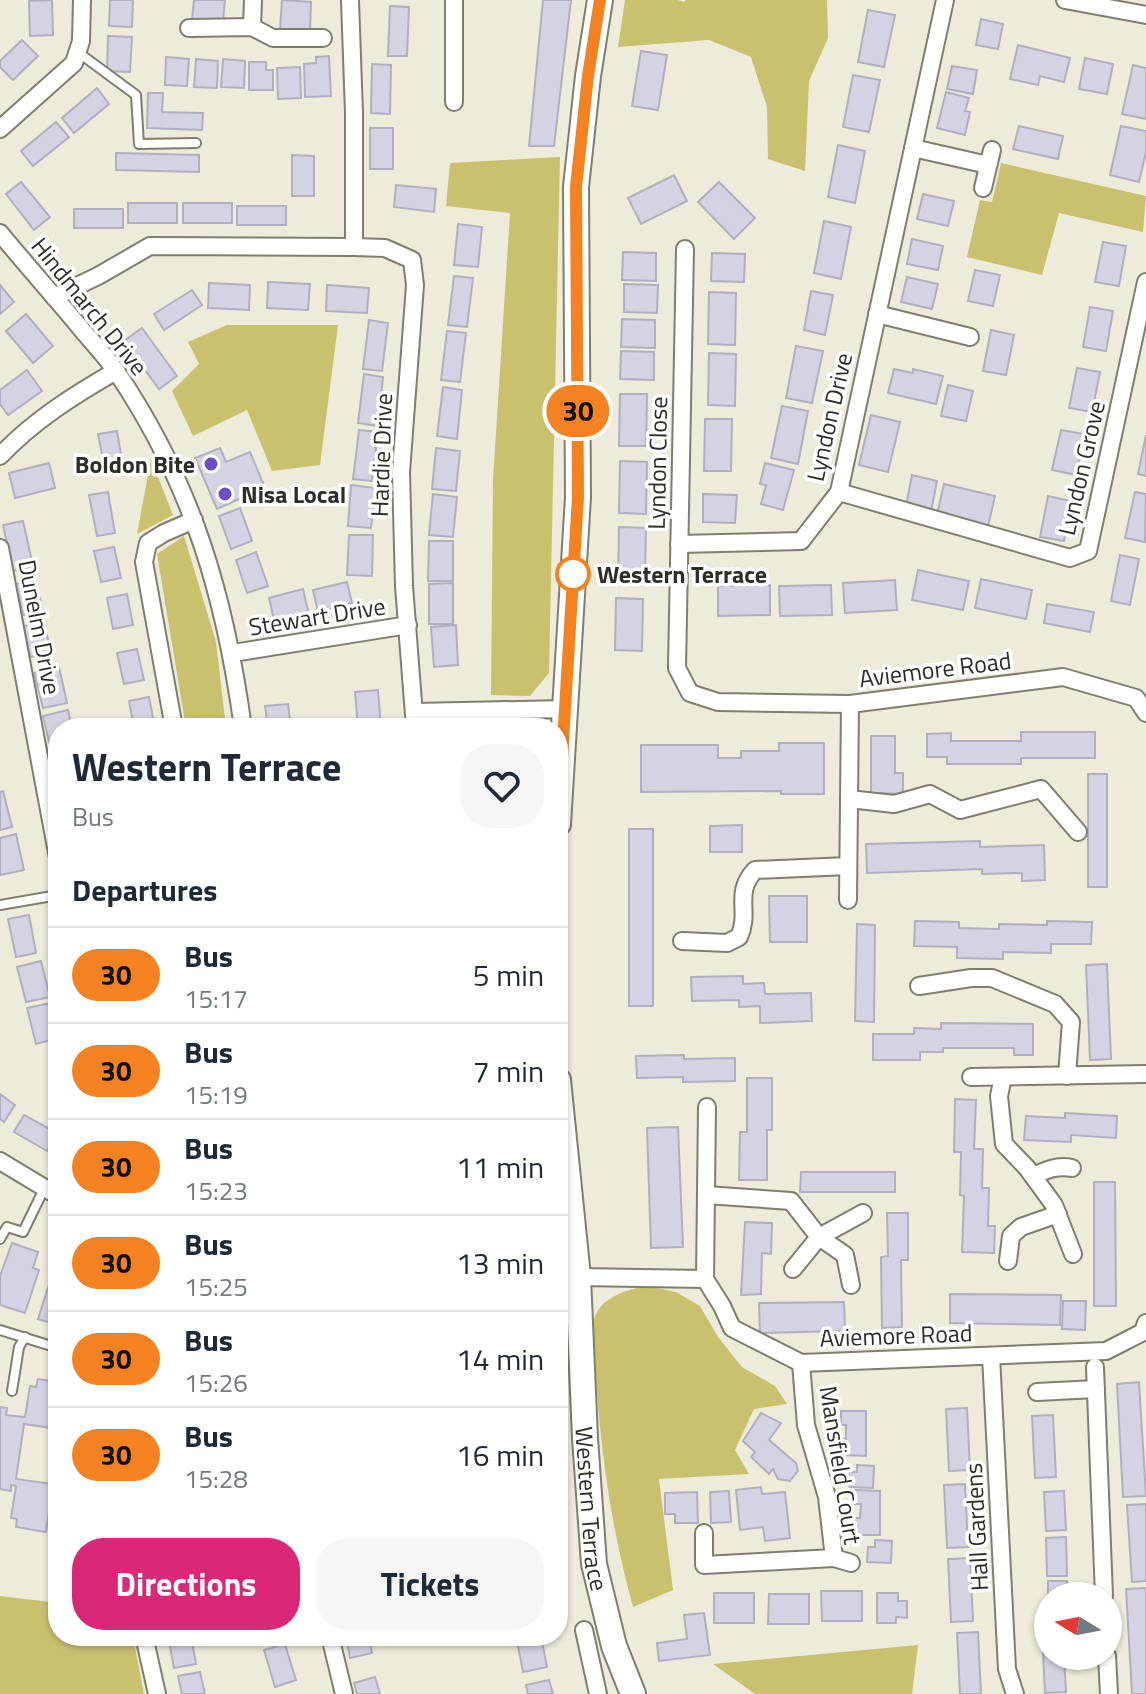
<!DOCTYPE html>
<style>
:root{--surface:#fff;--page:#f6f6f7;--text:#1f2937;--muted:#747a83;--line:#e0e1e3;--accent:#db2777}
body{margin:0;font-family:"Titillium Web",sans-serif;background:var(--page);color:var(--text);height:100vh;display:flex;flex-direction:column;font-size:30px;white-space:nowrap}
*{box-sizing:border-box;margin:0}
p{font-size:26px;color:var(--muted)}
.icon{flex:none;width:44px;height:44px;fill:none;stroke:currentColor;stroke-width:2;stroke-linecap:round;stroke-linejoin:round}
.map{position:relative;flex:1;overflow:hidden}
.drawer{position:absolute;left:48px;top:718px;width:520px;height:928px;display:flex;flex-direction:column;background:var(--surface);border-radius:32px;box-shadow:0 2px 6px #0004}
.drawer>*{flex:none}
.badge{padding:0 16px;border-radius:26px;font-size:28px;line-height:52px}
.needle{width:52px;rotate:280deg}
.fabs{position:absolute;left:1034px;top:1582px;display:grid;gap:16px}
.fabs a{display:grid;place-items:center;width:88px;height:88px;border-radius:50%;background:var(--surface);box-shadow:0 2px 6px #0004;font-size:40px}
.map>.badge{position:absolute;translate:-50% -50%;box-shadow:0 0 0 4px #fff}
h2{padding:0 24px;font-size:30px;line-height:72px}
.round{display:grid;place-items:center;flex:none;width:84px;height:84px;border-radius:32px;background:var(--page)}
.summary{display:flex;align-items:center;justify-content:space-between;height:136px;padding:0 24px}
h1{font-size:38px;font-weight:700;line-height:60px}
.action{display:flex;gap:16px;margin-top:auto;padding:16px 24px}
.action a{flex:1;height:92px;border-radius:32px;background:var(--accent);color:#fff;font-size:32px;font-weight:700;line-height:92px;text-align:center}
.action a+a{background:var(--page);color:var(--text)}
ul{padding:0;list-style:none}
li{display:flex;align-items:center;gap:24px;height:96px;padding:0 24px;border-top:2px solid var(--line)}
li div{flex:1}
li b{display:block;font-size:30px}
li em{font-style:normal}
li .badge{min-width:88px;font-weight:700;text-align:center}
.map>svg:first-child{display:block}
.green{fill:#cac16f}
.building{fill:#d5d3e3;stroke:#b1afbf;stroke-width:2}
.lines{fill:none;stroke-linecap:round;stroke-linejoin:round}
.lane-casing{stroke:#7f7e6f;stroke-width:12}
.street-casing{stroke:#7f7e6f;stroke-width:20}
.primary-casing{stroke:#7f7e6f;stroke-width:28}
.lane{stroke:#fff;stroke-width:8}
.street{stroke:#fff;stroke-width:16}
.primary{stroke:#fff;stroke-width:24}
.line-casing{stroke:#fff;stroke-width:18}
.line{stroke:#f58220;stroke-width:12}
.poi-dot{fill:#6e4cc5;stroke:#fff;stroke-width:3}
.stop-dot{fill:#fff;stroke:#f58220;stroke-width:4}
.labels{text-anchor:middle;dominant-baseline:central;stroke-width:7;stroke-linejoin:round;paint-order:stroke}
.street-label{font-size:24px;fill:#2e2e27;stroke:#fff}
.poi-label{font-size:24px;font-weight:bold;fill:#2e2e27;stroke:#fff;text-anchor:end}
.stop-label{font-size:24px;font-weight:bold;fill:#2e2e27;stroke:#fff;text-anchor:start}
</style>
<div class="map">
<svg width="1146" height="1694" viewBox="0 0 1146 1694">
<rect width="100%" height="100%" fill="#edecdb"/>
<!-- green -->
<g class="green">
<polygon points="625,0 678,0 684,2 686,0 827,0 828,38 809,81 805,171 768,159 767,107 751,57 709,40 618,47"/>
<polygon points="560,157 549,673 530,696 491,695 493,480 510,213 446,206 450,163"/>
<polygon points="1001,163 1146,196 1143,232 1059,213 1042,275 967,257 980,200 992,202"/>
<polygon points="227,325 338,325 320,465 272,471 247,410 193,436 172,391 199,364 188,342"/>
<polygon points="151,459 173,515 137,534"/>
<polygon points="184,536 216,642 226,728 186,728 157,554"/>
<path d="M646 1286 676 1292 700 1306 718 1337 742 1367 775 1386 787 1404 754 1409 735 1450 749 1474 659 1479 673 1590 633 1607C612 1531 601 1455 596 1377 595 1361 590 1338 593 1322 599 1298 625 1290 646 1286Z"/>
<polygon points="58,1549 58,1636 133,1636 144,1694 0,1694 0,1596 50,1602"/>
<polygon points="918,1645 912,1694 755,1694 713,1664"/>
</g>
<!-- building -->
<g class="building">
<polygon points="52,0 53,35 30,36 29,1"/>
<polygon points="110,0 133,0 132,27 109,26"/>
<polygon points="194,0 225,0 223,21 192,20"/>
<polygon points="282,0 311,2 310,30 280,29"/>
<polygon points="543,0 571,0 554,146 529,146"/>
<polygon points="390,6 409,7 407,56 388,56"/>
<polygon points="868,10 895,15 884,67 858,62"/>
<polygon points="981,19 1003,24 998,49 976,45"/>
<polygon points="108,36 132,37 130,72 107,71"/>
<polygon points="22,40 38,56 13,80 0,67 0,61"/>
<polygon points="1018,45 1070,58 1064,82 1040,76 1038,85 1010,79"/>
<polygon points="641,51 667,55 658,110 632,106"/>
<polygon points="329,56 331,96 305,97 304,64 316,63 316,57"/>
<polygon points="166,57 189,59 187,86 165,85"/>
<polygon points="1085,58 1113,64 1107,94 1079,89"/>
<polygon points="196,59 218,61 217,88 194,87"/>
<polygon points="223,59 245,61 244,88 221,87"/>
<polygon points="249,62 266,62 266,70 273,70 273,90 249,90"/>
<polygon points="372,64 391,65 390,114 371,113"/>
<polygon points="1133,65 1146,68 1146,119 1122,114"/>
<polygon points="952,66 977,70 973,94 947,89"/>
<polygon points="300,67 301,98 278,99 277,68"/>
<polygon points="853,75 880,80 869,132 843,127"/>
<polygon points="97,88 109,104 74,133 62,118"/>
<polygon points="946,92 969,98 965,111 970,112 965,135 937,128"/>
<polygon points="148,93 163,93 162,112 203,113 202,130 147,128"/>
<polygon points="56,122 69,137 33,166 21,151"/>
<polygon points="1019,126 1063,136 1058,159 1013,149"/>
<polygon points="1121,126 1146,131 1146,152 1139,182 1110,175"/>
<rect x="370" y="128" width="23" height="41"/>
<polygon points="838,145 865,151 855,203 828,197"/>
<polygon points="116,153 199,155 199,172 116,170"/>
<polygon points="292,155 314,156 314,196 292,196"/>
<polygon points="674,175 687,201 641,224 628,198"/>
<polygon points="21,182 50,217 34,230 6,194"/>
<polygon points="719,182 755,218 734,239 698,202"/>
<polygon points="396,185 436,189 434,212 394,207"/>
<polygon points="923,194 954,201 948,226 917,219"/>
<rect x="128" y="203" width="49" height="20"/>
<rect x="183" y="203" width="49" height="20"/>
<rect x="237" y="206" width="49" height="19"/>
<rect x="74" y="209" width="49" height="19"/>
<polygon points="824,221 851,227 841,279 814,273"/>
<polygon points="458,224 482,227 478,267 454,265"/>
<polygon points="912,239 943,246 938,270 907,264"/>
<polygon points="1103,242 1126,246 1119,286 1095,282"/>
<polygon points="623,252 656,253 656,281 622,280"/>
<polygon points="712,253 745,254 744,282 711,281"/>
<polygon points="975,270 1000,275 993,306 968,301"/>
<polygon points="454,276 473,278 467,327 448,325"/>
<polygon points="907,277 938,284 932,309 901,302"/>
<polygon points="268,282 310,284 308,310 267,308"/>
<polygon points="209,283 250,285 249,310 208,308"/>
<polygon points="624,284 658,285 657,313 624,312"/>
<polygon points="0,285 14,302 0,314"/>
<polygon points="327,285 369,288 367,313 326,311"/>
<polygon points="192,290 202,305 164,330 154,314"/>
<polygon points="811,291 833,295 825,335 804,330"/>
<polygon points="709,292 736,293 735,345 708,344"/>
<polygon points="1090,307 1113,311 1106,351 1083,347"/>
<polygon points="26,314 53,346 33,363 6,331"/>
<polygon points="622,319 655,320 655,348 621,347"/>
<polygon points="369,320 388,323 382,371 363,369"/>
<polygon points="142,328 177,376 159,389 124,341"/>
<polygon points="991,330 1014,335 1006,375 983,371"/>
<polygon points="447,331 466,333 460,382 441,380"/>
<polygon points="796,346 823,351 812,403 786,398"/>
<polygon points="621,351 654,352 654,380 620,379"/>
<polygon points="709,353 736,354 735,406 708,405"/>
<polygon points="1077,368 1100,372 1092,412 1069,408"/>
<polygon points="894,369 913,373 913,369 943,376 936,404 888,393"/>
<polygon points="27,370 42,391 8,415 0,404 0,390"/>
<polygon points="364,374 383,377 378,426 358,423"/>
<polygon points="948,385 973,391 966,421 941,416"/>
<polygon points="443,387 462,390 457,439 437,436"/>
<polygon points="620,394 647,394 646,446 619,446"/>
<polygon points="782,406 808,411 798,464 771,458"/>
<polygon points="871,415 900,422 888,472 859,465"/>
<polygon points="705,419 732,419 731,471 704,471"/>
<polygon points="359,430 378,432 372,481 353,479"/>
<polygon points="1061,430 1084,434 1076,475 1052,470"/>
<polygon points="117,431 124,472 106,475 98,434"/>
<polygon points="1146,435 1146,476 1138,474"/>
<polygon points="220,448 226,462 250,452 263,483 242,492 244,497 217,509 195,458"/>
<polygon points="436,448 460,451 456,491 432,489"/>
<polygon points="620,461 647,462 646,514 619,513"/>
<polygon points="49,463 55,488 15,498 9,473"/>
<polygon points="765,463 794,470 783,510 761,504 766,485 760,484"/>
<polygon points="912,475 937,481 931,512 906,506"/>
<polygon points="944,484 995,496 988,526 937,514"/>
<polygon points="351,485 376,488 371,528 348,526"/>
<polygon points="108,492 115,533 97,536 89,495"/>
<polygon points="1135,492 1146,494 1145,542 1125,538"/>
<polygon points="433,494 457,497 453,537 429,535"/>
<polygon points="703,494 737,495 735,523 703,522"/>
<polygon points="1048,496 1071,501 1064,541 1040,537"/>
<polygon points="240,508 252,541 231,549 219,516"/>
<polygon points="23,521 33,566 13,571 3,525"/>
<polygon points="619,527 646,528 645,580 618,579"/>
<polygon points="349,535 373,535 372,576 347,575"/>
<polygon points="429,541 453,541 453,581 428,581"/>
<polygon points="114,547 121,578 101,582 94,551"/>
<polygon points="256,552 268,586 247,593 236,560"/>
<polygon points="1120,555 1139,559 1130,605 1111,601"/>
<polygon points="918,570 969,581 963,610 912,600"/>
<polygon points="981,579 1032,590 1026,619 975,608"/>
<polygon points="36,580 43,611 23,615 16,584"/>
<polygon points="895,580 897,610 845,613 843,583"/>
<polygon points="347,582 352,603 318,612 313,590"/>
<polygon points="453,583 453,624 429,624 429,584"/>
<polygon points="770,585 770,615 718,616 718,586"/>
<polygon points="831,585 832,615 780,616 779,586"/>
<polygon points="303,589 308,611 274,620 269,598"/>
<polygon points="127,594 133,625 113,629 107,598"/>
<polygon points="616,598 643,599 642,651 615,650"/>
<polygon points="1047,604 1094,612 1090,632 1044,623"/>
<polygon points="44,621 51,653 30,657 24,626"/>
<polygon points="456,625 458,665 434,667 431,627"/>
<polygon points="137,649 144,680 124,684 117,653"/>
<polygon points="59,667 67,703 43,708 34,673"/>
<polygon points="378,690 381,728 358,728 355,692"/>
<polygon points="149,697 155,728 134,728 129,701"/>
<polygon points="288,704 291,728 268,728 265,706"/>
<polygon points="68,710 72,728 58,728 58,750 51,751 43,716"/>
<polygon points="1021,732 1095,732 1095,758 1021,758 1021,764 947,764 947,757 927,757 927,734 951,733 951,741 1021,741"/>
<polygon points="871,736 895,736 895,773 903,773 903,794 871,793"/>
<polygon points="779,743 824,743 824,794 781,794 781,791 641,792 641,745 718,745 718,758 741,758 741,751 779,751"/>
<rect x="1088" y="774" width="19" height="113"/>
<polygon points="3,791 12,827 0,830 0,792"/>
<polygon points="742,825 742,852 710,852 710,826"/>
<rect x="629" y="829" width="24" height="177"/>
<polygon points="16,834 24,870 0,875 0,838"/>
<polygon points="980,841 980,847 1044,845 1045,880 1022,881 1022,873 982,874 982,869 867,873 866,844"/>
<polygon points="769,896 807,896 807,942 770,942"/>
<polygon points="29,915 36,953 16,957 8,919"/>
<polygon points="915,921 959,922 959,928 999,929 999,924 1047,925 1047,921 1092,922 1091,944 1051,944 1051,953 1003,952 1003,959 957,958 957,947 914,946"/>
<polygon points="857,924 875,925 874,1022 855,1021"/>
<polygon points="41,961 50,997 26,1002 17,967"/>
<polygon points="1107,964 1111,1059 1090,1060 1086,965"/>
<polygon points="743,976 743,984 764,983 765,994 811,993 812,1021 760,1023 760,1006 739,1007 739,1000 692,1001 691,977"/>
<polygon points="51,1003 58,1038 36,1044 27,1008"/>
<polygon points="941,1023 1033,1024 1033,1055 1014,1055 1014,1048 943,1048 943,1052 920,1052 920,1060 873,1060 873,1034 914,1034 914,1028 941,1029"/>
<polygon points="684,1055 684,1059 735,1058 735,1081 683,1082 683,1077 637,1078 636,1056"/>
<polygon points="747,1078 772,1078 772,1130 767,1130 767,1180 739,1180 740,1132 747,1132"/>
<polygon points="0,1094 15,1105 4,1122 0,1119"/>
<polygon points="955,1099 976,1100 974,1149 983,1149 982,1188 989,1188 988,1226 995,1226 994,1253 962,1252 964,1196 960,1195 961,1152 954,1152"/>
<polygon points="1065,1113 1117,1116 1116,1138 1071,1135 1071,1142 1024,1140 1026,1116 1065,1118"/>
<polygon points="24,1115 57,1133 47,1151 14,1132"/>
<polygon points="678,1127 683,1247 651,1248 647,1128"/>
<polygon points="801,1172 895,1172 895,1192 800,1192"/>
<polygon points="1094,1182 1115,1182 1116,1306 1094,1306"/>
<polygon points="887,1213 908,1213 908,1260 901,1260 902,1327 882,1328 881,1257 888,1256"/>
<polygon points="745,1222 772,1223 771,1254 762,1253 761,1294 741,1295"/>
<polygon points="12,1243 38,1252 33,1268 39,1270 25,1313 0,1305 0,1276"/>
<polygon points="52,1275 58,1277 58,1325 38,1319"/>
<polygon points="950,1294 1061,1295 1060,1325 950,1323"/>
<polygon points="1063,1301 1086,1301 1085,1330 1062,1329"/>
<polygon points="844,1302 845,1331 760,1333 759,1303"/>
<polygon points="38,1379 58,1382 58,1429 24,1424 16,1479 53,1484 46,1532 16,1527 17,1519 11,1518 16,1486 11,1485 11,1491 0,1489 0,1407 7,1408 6,1415 25,1417 30,1386 36,1387"/>
<polygon points="1139,1382 1146,1496 1123,1497 1117,1384"/>
<polygon points="967,1408 970,1470 949,1471 946,1409"/>
<polygon points="841,1411 866,1411 866,1456 841,1455 841,1438 846,1439 846,1425 841,1425"/>
<polygon points="761,1413 781,1423 769,1440 796,1463 798,1471 790,1481 778,1479 773,1469 769,1474 751,1457 755,1452 743,1441"/>
<polygon points="1053,1415 1056,1477 1035,1478 1032,1416"/>
<polygon points="857,1465 874,1466 873,1488 849,1487 849,1472 857,1472"/>
<polygon points="965,1484 968,1547 947,1548 944,1485"/>
<polygon points="761,1487 762,1494 785,1492 790,1538 765,1541 763,1527 740,1530 736,1490"/>
<polygon points="855,1490 880,1491 880,1535 855,1535 855,1518 860,1518 861,1504 855,1504"/>
<polygon points="729,1491 731,1522 711,1523 710,1492"/>
<polygon points="1064,1491 1066,1530 1046,1531 1044,1492"/>
<polygon points="697,1492 698,1523 675,1523 675,1514 665,1514 665,1493"/>
<polygon points="1146,1504 1146,1581 1132,1582 1127,1505"/>
<polygon points="1066,1537 1067,1576 1047,1576 1046,1538"/>
<polygon points="875,1540 892,1541 891,1563 867,1562 868,1547 875,1547"/>
<polygon points="970,1558 973,1621 951,1622 948,1559"/>
<polygon points="1048,1581 1067,1581 1068,1596 1048,1596"/>
<polygon points="1146,1588 1146,1694 1132,1694 1126,1589"/>
<polygon points="821,1591 862,1591 862,1621 822,1621"/>
<rect x="714" y="1593" width="40" height="30"/>
<polygon points="877,1593 898,1593 898,1601 907,1601 907,1618 896,1617 896,1623 877,1623"/>
<polygon points="769,1594 809,1594 809,1624 768,1624"/>
<polygon points="704,1613 710,1655 659,1661 657,1643 687,1639 684,1615"/>
<polygon points="1042,1630 1048,1630 1048,1656 1064,1656 1066,1692 1045,1693"/>
<polygon points="978,1632 981,1694 960,1694 957,1633"/>
<polygon points="168,1636 191,1636 196,1664 174,1668"/>
<polygon points="346,1636 369,1636 372,1653 350,1658"/>
<polygon points="516,1636 541,1636 547,1667 523,1672"/>
<polygon points="285,1644 296,1680 275,1687 264,1650"/>
<polygon points="200,1672 205,1694 182,1694 178,1676"/>
<polygon points="375,1677 380,1694 357,1694 354,1683"/>
<polygon points="549,1680 553,1694 528,1694 526,1685"/>
</g>
<g class="lines">
<defs>
<g id="lane">
<polyline points="79,53 136,95 139,144 196,143"/>
<polyline points="0,905 58,895"/>
<polyline points="0,1239 7,1227 23,1232 44,1189"/>
<polyline points="0,1330 58,1348"/>
<polyline points="12,1391 19,1347 25,1337"/>
</g>
<g id="street">
<polyline points="1065,0 1146,15"/>
<polyline points="350,1 354,113 354,247 385,248 412,260 415,285 401,472 404,586 415,728"/>
<polyline points="252,27 253,0"/>
<polyline points="189,28 252,27 273,38 323,38"/>
<polyline points="454,102 454,0"/>
<polyline points="0,129 74,63 81,41 82,0"/>
<polyline points="913,148 988,165"/>
<polyline points="983,188 992,150"/>
<path d="M0 233C27 266 56 298 83 331 95 345 108 359 118 374 193 486 225 596 243 728"/>
<polyline points="685,249 677,668 690,693 718,702 850,704 1063,677 1136,698 1146,713"/>
<polyline points="54,297 98,276 150,246 354,247"/>
<polyline points="877,314 970,337"/>
<path d="M0 456C33 421 74 395 116 371"/>
<polyline points="839,492 1070,558 1088,551 1146,282"/>
<polyline points="679,544 801,541 839,492 945,0"/>
<polyline points="0,548 58,858"/>
<polyline points="233,653 408,625"/>
<polyline points="414,712 565,709"/>
<polyline points="174,728 144,562 148,543 164,533 194,520"/>
<polyline points="849,799 894,804 930,794 960,810 1041,789 1078,832"/>
<polyline points="848,900 850,704"/>
<path d="M682 941 727 943 739 937C751 911 733 894 755 870L848 866"/>
<polyline points="919,986 971,978 992,978 1055,1004 1071,1022 1067,1076"/>
<polyline points="971,1077 1146,1074"/>
<polyline points="1003,1077 999,1096 1004,1144 1027,1168 1054,1205 1073,1254"/>
<polyline points="0,1161 58,1196"/>
<path d="M1033 1176C1046 1170 1057 1165 1072 1168"/>
<polyline points="706,1195 791,1201 819,1237 845,1255 851,1285"/>
<polyline points="1008,1261 1011,1236 1021,1227 1058,1214"/>
<polyline points="793,1269 819,1237 863,1213"/>
<polyline points="578,1277 705,1279 722,1306 732,1328 801,1363 1106,1351 1143,1332 1146,1323"/>
<polyline points="705,1279 707,1107"/>
<polyline points="991,1356 1007,1669 1015,1694"/>
<polyline points="1095,1367 1104,1596"/>
<polyline points="1037,1392 1096,1389"/>
<polyline points="704,1533 704,1565 834,1558 827,1497 806,1425 801,1363"/>
<polyline points="834,1558 851,1563"/>
<polyline points="584,1630 598,1694"/>
<polyline points="144,1636 157,1694"/>
<polyline points="330,1636 344,1694"/>
<polyline points="1107,1656 1109,1694"/>
</g>
<g id="primary">
<polyline points="558,824 578,497 576,187 588,76 600,0"/>
<path id="s1" d="M558 1080 578 1277 585 1438 594 1564 614 1646 633 1694"/>
</g>
</defs>
<!-- lane casing -->
<use href="#lane" class="lane-casing"/>
<!-- street casing -->
<use href="#street" class="street-casing"/>
<!-- primary casing -->
<use href="#primary" class="primary-casing"/>
<!-- lane -->
<use href="#lane" class="lane"/>
<!-- street -->
<use href="#street" class="street"/>
<!-- primary -->
<use href="#primary" class="primary"/>
</g>
<g class="lines">
<defs>
<polyline id="line" points="558,823 578,497 576,187 588,76 600,0"/>
</defs>
<!-- line casing -->
<use href="#line" class="line-casing"/>
<!-- line -->
<use href="#line" class="line"/>
</g>
<!-- markers -->
<g class="poi-dot">
<circle cx="211" cy="464" r="8"/>
<circle cx="225" cy="494" r="8"/>
</g>
<circle class="stop-dot" cx="573" cy="574" r="16"/>
<g class="labels">
<!-- street labels -->
<g class="street-label">
<text transform="translate(90 306) rotate(51)">Hindmarch Drive</text>
<text transform="translate(829 417) rotate(-77)">Lyndon Drive</text>
<text transform="translate(381 455) rotate(-88)">Hardie Drive</text>
<text transform="translate(657 463) rotate(-89)">Lyndon Close</text>
<text transform="translate(1081 468) rotate(-77)">Lyndon Grove</text>
<text transform="translate(317 616) rotate(-9)">Stewart Drive</text>
<text transform="translate(40 627) rotate(79)">Dunelm Drive</text>
<text transform="translate(935 669) rotate(-7)">Aviemore Road</text>
<text transform="translate(896 1335) rotate(-2)">Aviemore Road</text>
<text transform="translate(841 1465) rotate(81)">Mansfield Court</text>
<text stroke="none"><textPath href="#s1" startOffset="430">Western Terrace</textPath></text>
<text transform="translate(976 1527) rotate(-93)">Hall Gardens</text>
</g>
<!-- poi labels -->
<g class="poi-label">
<text x="195" y="464">Boldon Bite</text>
<text x="241" y="494" text-anchor="start">Nisa Local</text>
</g>
<!-- stop labels -->
<g class="stop-label">
<text x="597" y="574">Western Terrace</text>
</g>
</g>
</svg>
<div class="fabs">
<a><svg class="needle" viewBox="-14 -14 28 28"><path d="M0-13l5 13h-10z" fill="#e53935"/><path d="M0 13l5-13h-10z" fill="#747a83"/></svg></a>
</div>
<b class="badge" style="left:578px;top:411px;background:#f58220;color:#111">30</b>
<section class="drawer">
<div class="summary"><div><h1>Western Terrace</h1><p>Bus</p></div><a class="round"><svg class="icon" aria-label="heart" viewBox="0 0 24 24"><path d="M12 20l-8-8c-3-5 5-10 8-4 3-6 11-1 8 4z"/></svg></a></div>
<h2>Departures</h2>
<ul>
<li><span class="badge" style="background:#f58220;color:#111">30</span><div><b>Bus</b><p>15:17</p></div><em>5 min</em></li>
<li><span class="badge" style="background:#f58220;color:#111">30</span><div><b>Bus</b><p>15:19</p></div><em>7 min</em></li>
<li><span class="badge" style="background:#f58220;color:#111">30</span><div><b>Bus</b><p>15:23</p></div><em>11 min</em></li>
<li><span class="badge" style="background:#f58220;color:#111">30</span><div><b>Bus</b><p>15:25</p></div><em>13 min</em></li>
<li><span class="badge" style="background:#f58220;color:#111">30</span><div><b>Bus</b><p>15:26</p></div><em>14 min</em></li>
<li><span class="badge" style="background:#f58220;color:#111">30</span><div><b>Bus</b><p>15:28</p></div><em>16 min</em></li>
</ul>
<div class="action"><a>Directions</a><a>Tickets</a></div>
</section>
</div>
